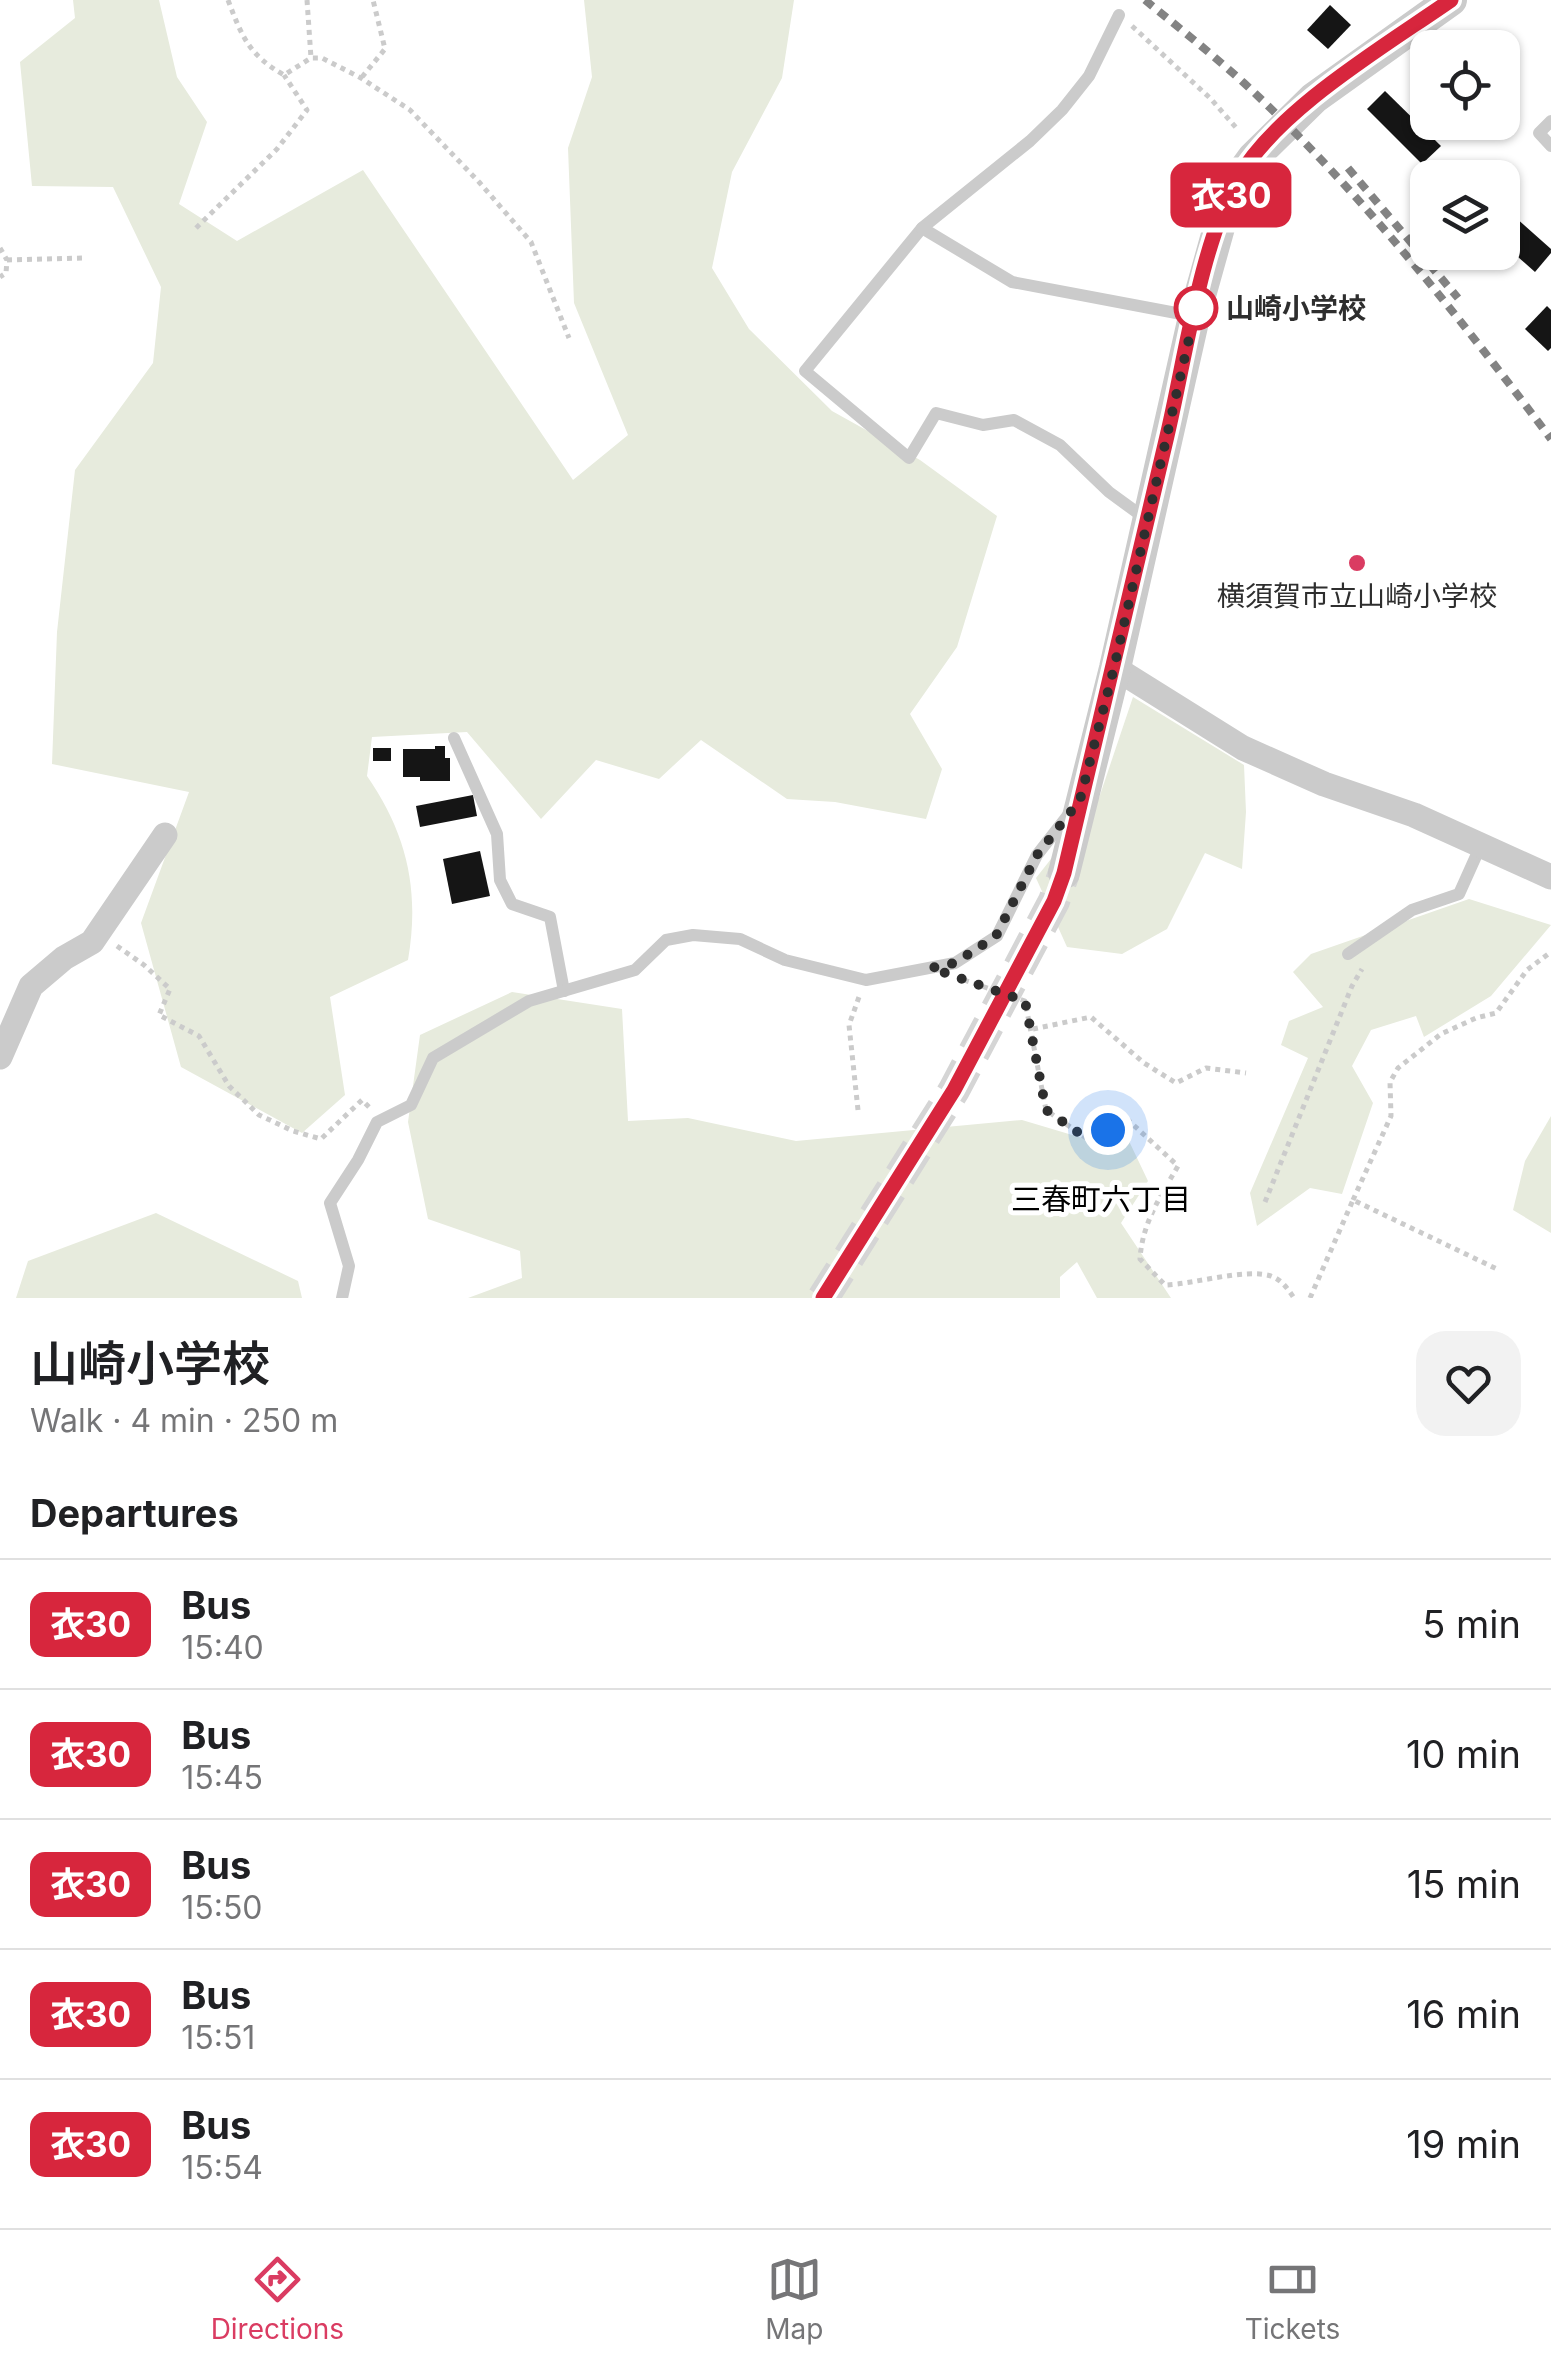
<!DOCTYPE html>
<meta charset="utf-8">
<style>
:root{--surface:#fff;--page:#f2f2f2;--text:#202124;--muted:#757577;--line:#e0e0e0;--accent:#da3c62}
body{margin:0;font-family:Inter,"Noto Sans JP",sans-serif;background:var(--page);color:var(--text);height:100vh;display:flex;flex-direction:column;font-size:38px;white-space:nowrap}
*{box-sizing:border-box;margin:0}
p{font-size:32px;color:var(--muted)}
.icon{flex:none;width:55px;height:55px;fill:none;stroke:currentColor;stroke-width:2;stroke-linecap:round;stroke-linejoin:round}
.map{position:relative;height:1298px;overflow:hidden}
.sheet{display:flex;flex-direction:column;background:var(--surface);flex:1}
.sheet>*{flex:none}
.badge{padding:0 20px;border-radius:15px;font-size:35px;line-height:65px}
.tools{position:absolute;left:1410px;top:30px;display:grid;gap:20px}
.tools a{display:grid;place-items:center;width:110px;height:110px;border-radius:20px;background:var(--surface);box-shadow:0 2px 8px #0004;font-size:50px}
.you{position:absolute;width:50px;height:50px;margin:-25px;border:8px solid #fff;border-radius:50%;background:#1a73e8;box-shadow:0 0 0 15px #1a73e833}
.map>.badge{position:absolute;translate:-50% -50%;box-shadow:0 0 0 5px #fff}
h2{padding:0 30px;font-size:38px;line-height:90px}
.round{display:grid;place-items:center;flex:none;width:105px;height:105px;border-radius:30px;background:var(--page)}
.headline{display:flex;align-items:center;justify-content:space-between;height:170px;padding:0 30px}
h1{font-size:48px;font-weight:600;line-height:75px}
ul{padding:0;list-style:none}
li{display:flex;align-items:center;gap:30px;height:130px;padding:0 30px;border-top:2px solid var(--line)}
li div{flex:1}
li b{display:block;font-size:38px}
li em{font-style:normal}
li .badge{min-width:110px;font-weight:700;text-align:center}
.tabs{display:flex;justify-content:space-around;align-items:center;height:140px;border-top:2px solid var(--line);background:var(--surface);font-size:28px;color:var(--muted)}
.tabs a{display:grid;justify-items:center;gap:5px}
.tabs .active{color:var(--accent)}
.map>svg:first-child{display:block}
.green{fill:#e7ebdd}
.building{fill:#151515}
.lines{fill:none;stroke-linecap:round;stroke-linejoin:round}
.tertiary-tunnel{stroke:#d5d5d5;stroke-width:32;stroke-dasharray:32 16;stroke-linecap:butt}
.path{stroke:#cbcbcb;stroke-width:5;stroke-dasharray:5 5;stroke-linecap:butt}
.service{stroke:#cbcbcb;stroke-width:12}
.minor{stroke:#cbcbcb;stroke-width:25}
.tertiary{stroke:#cbcbcb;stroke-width:32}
.rail{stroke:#838383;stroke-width:8;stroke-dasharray:10 8;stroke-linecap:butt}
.line-casing{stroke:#fff;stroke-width:22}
.line{stroke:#d7263d;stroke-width:15}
.walk{stroke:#2e2e2e;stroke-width:10;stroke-dasharray:0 18}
.stop-dot{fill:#fff;stroke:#d7263d;stroke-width:5}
.poi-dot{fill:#da3c62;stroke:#fff;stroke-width:4}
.labels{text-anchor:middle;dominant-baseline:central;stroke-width:10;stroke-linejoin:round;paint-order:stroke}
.stop-label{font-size:28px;font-weight:bold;fill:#2e2e2e;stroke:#fff;text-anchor:start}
.poi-label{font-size:28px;fill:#2e2e2e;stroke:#fff}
.neighbourhood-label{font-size:30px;fill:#000;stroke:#fff}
</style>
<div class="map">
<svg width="1551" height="1298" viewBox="0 0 1551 1298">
<rect width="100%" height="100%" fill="#fff"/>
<!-- green -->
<g class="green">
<path d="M73 0H159L177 77 207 122 179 204 237 241 363 170 573 480 628 435 574 303 568 148 592 77 584 0H794L782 78 732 172 712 268 749 329 832 411 920 460 997 516 957 647 910 714 942 769 926 819 835 802 787 799 701 740 659 779 596 760 541 819 467 732 372 737 367 776C407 834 420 890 408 960L330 997 345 1095 302 1133 181 1067 141 923 189 792 52 764 57 632 75 470 153 363 161 287 113 187 32 186 20 62 75 18Z"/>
<polygon points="1133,697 1244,765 1246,812 1242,869 1205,853 1167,929 1122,954 1067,947 1036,878 1099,798"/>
<polygon points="1469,899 1551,925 1491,996 1424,1037 1416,1016 1371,1030 1352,1066 1373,1103 1342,1194 1310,1188 1257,1226 1250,1193 1308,1058 1281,1045 1289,1021 1323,1007 1293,972 1311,954"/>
<polygon points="512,992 622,1009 628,1121 688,1118 796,1141 1022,1120 1089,1140 1128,1139 1148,1181 1121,1223 1171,1298 1097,1298 1077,1262 1060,1277 1060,1298 468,1298 522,1278 520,1251 428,1219 408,1122 420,1035"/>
<polygon points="1551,1116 1551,1233 1513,1210 1525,1161"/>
<polygon points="156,1213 298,1281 302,1298 16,1298 28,1261"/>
</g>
<!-- building -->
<g class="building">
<polygon points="1330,5 1351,25 1328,49 1307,30"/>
<polygon points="1385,91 1441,146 1422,164 1367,109"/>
<polygon points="1455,164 1471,178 1443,178"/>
<polygon points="1515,217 1551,249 1551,253 1535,272 1502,243 1502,231"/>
<polygon points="1547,306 1551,310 1551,348 1548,351 1525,329"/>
<polygon points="435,746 445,746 445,758 450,758 450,781 420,781 420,777 403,777 403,749 435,749"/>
<rect x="373" y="748" width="18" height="13"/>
<polygon points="473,795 477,816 420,827 416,806"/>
<polygon points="480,851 490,896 452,904 443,859"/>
</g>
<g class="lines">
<!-- tertiary-tunnel -->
<polyline class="tertiary-tunnel" points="823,1298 954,1090 1054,901 1064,873"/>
<!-- path -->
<g class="path">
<path d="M228 0C242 37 249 55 284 75L311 58"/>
<polyline points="307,0 311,58 322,58 361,78 410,110 479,182 531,242 569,338"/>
<polyline points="1132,26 1211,99 1238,130"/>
<polyline points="362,77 385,49 373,0"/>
<polyline points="196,228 277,149 307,110 284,75"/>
<polyline points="0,248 7,260 6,273 0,277"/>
<polyline points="7,260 82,258"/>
<polyline points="117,946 144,965 170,989 159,1015 199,1036 229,1086 259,1115 293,1131 321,1139 362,1100 369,1107"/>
<path d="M964 980 1025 1001 1046 1110 1089 1140 1128 1120 1178 1166C1160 1197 1142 1224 1140 1259L1165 1285C1195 1284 1244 1268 1271 1276 1282 1280 1288 1289 1294 1298"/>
<polyline points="1033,1029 1091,1017 1144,1063 1176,1083 1206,1068 1246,1073"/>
<polyline points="858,1110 849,1025 859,997"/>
<polyline points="1353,1200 1391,1116 1390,1082 1398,1068 1441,1034 1476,1018 1496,1013 1527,970 1551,952"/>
<polyline points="1265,1202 1352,986 1362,969"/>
<polyline points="1310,1298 1353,1200 1499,1270"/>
</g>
<!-- service -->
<g class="service">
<polyline points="1119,15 1089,76 1062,110 1030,141 922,228 805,371 909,458 936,413 983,425 1014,420 1060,445 1109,492 1146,519"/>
<polyline points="1551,121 1539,133 1551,146"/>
<polyline points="922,228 1012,282 1192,316"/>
<polyline points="454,738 497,834 500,880 512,904 550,917 564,991"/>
<polyline points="1348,954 1412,910 1459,894 1481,845"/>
<polyline points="342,1298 349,1266 330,1203 358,1160 377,1122 411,1105 433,1058 529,1001 635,970 666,940 693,935 740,939 785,960 866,980 955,963 997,936 1037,855 1069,814"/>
</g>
<!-- minor -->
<g class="minor">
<polyline points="1115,668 1243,748 1324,784 1414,815 1551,877"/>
<polyline points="0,1057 31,986 64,958 92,942 165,835"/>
</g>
<!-- tertiary -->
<polyline class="tertiary" points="1064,873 1115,668 1194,317 1223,213 1237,180 1253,158 1314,98 1451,0"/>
<!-- rail -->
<g class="rail">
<path d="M1145 0C1178 27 1212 54 1244 83 1358 189 1458 315 1551 439"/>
<polyline points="1348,168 1458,298"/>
</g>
</g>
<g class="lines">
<defs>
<path id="line" d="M823 1298 954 1090 1054 901 1064 873C1097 727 1134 582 1167 436 1185 360 1200 247 1237 180 1276 110 1385 46 1451 0"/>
</defs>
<!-- line casing -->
<use href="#line" class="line-casing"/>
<!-- line -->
<use href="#line" class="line"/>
<!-- walk -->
<polyline class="walk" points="1108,1130 1089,1140 1046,1110 1025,1001 931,968 955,963 996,936 1037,855 1080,800 1114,668 1196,308"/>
</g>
<!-- markers -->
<circle class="stop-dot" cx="1196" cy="308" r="20"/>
<circle class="poi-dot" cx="1357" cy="563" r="10"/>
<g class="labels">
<!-- stop labels -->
<g class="stop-label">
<text x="1226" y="308">山崎小学校</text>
</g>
<!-- poi labels -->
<g class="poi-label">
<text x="1357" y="596">横須賀市立山崎小学校</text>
</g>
<!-- neighbourhood labels -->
<g class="neighbourhood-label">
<text x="1101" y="1199">三春町六丁目</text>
</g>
</g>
</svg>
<div class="tools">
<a><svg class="icon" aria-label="locate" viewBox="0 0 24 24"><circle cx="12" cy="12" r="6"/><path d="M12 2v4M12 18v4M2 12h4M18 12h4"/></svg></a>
<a><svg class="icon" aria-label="layers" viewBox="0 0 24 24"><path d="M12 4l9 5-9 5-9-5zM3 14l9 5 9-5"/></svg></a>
</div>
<div class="you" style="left:1108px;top:1130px"></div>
<b class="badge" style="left:1231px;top:195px;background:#d7263d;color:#fff">衣30</b>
</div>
<section class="sheet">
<div class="headline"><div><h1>山崎小学校</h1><p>Walk · 4 min · 250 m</p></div><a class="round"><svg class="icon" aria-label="heart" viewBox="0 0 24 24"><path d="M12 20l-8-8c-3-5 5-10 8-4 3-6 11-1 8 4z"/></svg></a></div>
<h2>Departures</h2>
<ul>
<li><span class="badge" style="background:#d7263d;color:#fff">衣30</span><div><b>Bus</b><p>15:40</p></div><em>5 min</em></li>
<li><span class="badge" style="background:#d7263d;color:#fff">衣30</span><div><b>Bus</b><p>15:45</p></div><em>10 min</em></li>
<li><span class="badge" style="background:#d7263d;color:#fff">衣30</span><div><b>Bus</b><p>15:50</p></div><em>15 min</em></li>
<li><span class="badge" style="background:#d7263d;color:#fff">衣30</span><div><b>Bus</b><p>15:51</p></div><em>16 min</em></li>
<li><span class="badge" style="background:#d7263d;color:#fff">衣30</span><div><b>Bus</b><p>15:54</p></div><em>19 min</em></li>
</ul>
</section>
<nav class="tabs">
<a class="active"><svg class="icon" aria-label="directions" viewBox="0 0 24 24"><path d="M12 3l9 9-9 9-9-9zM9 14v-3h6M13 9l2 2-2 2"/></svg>Directions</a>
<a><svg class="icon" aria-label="map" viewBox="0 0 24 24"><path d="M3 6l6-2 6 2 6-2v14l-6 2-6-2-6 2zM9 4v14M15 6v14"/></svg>Map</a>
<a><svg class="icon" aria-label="tickets" viewBox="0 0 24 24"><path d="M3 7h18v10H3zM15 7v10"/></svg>Tickets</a>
</nav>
